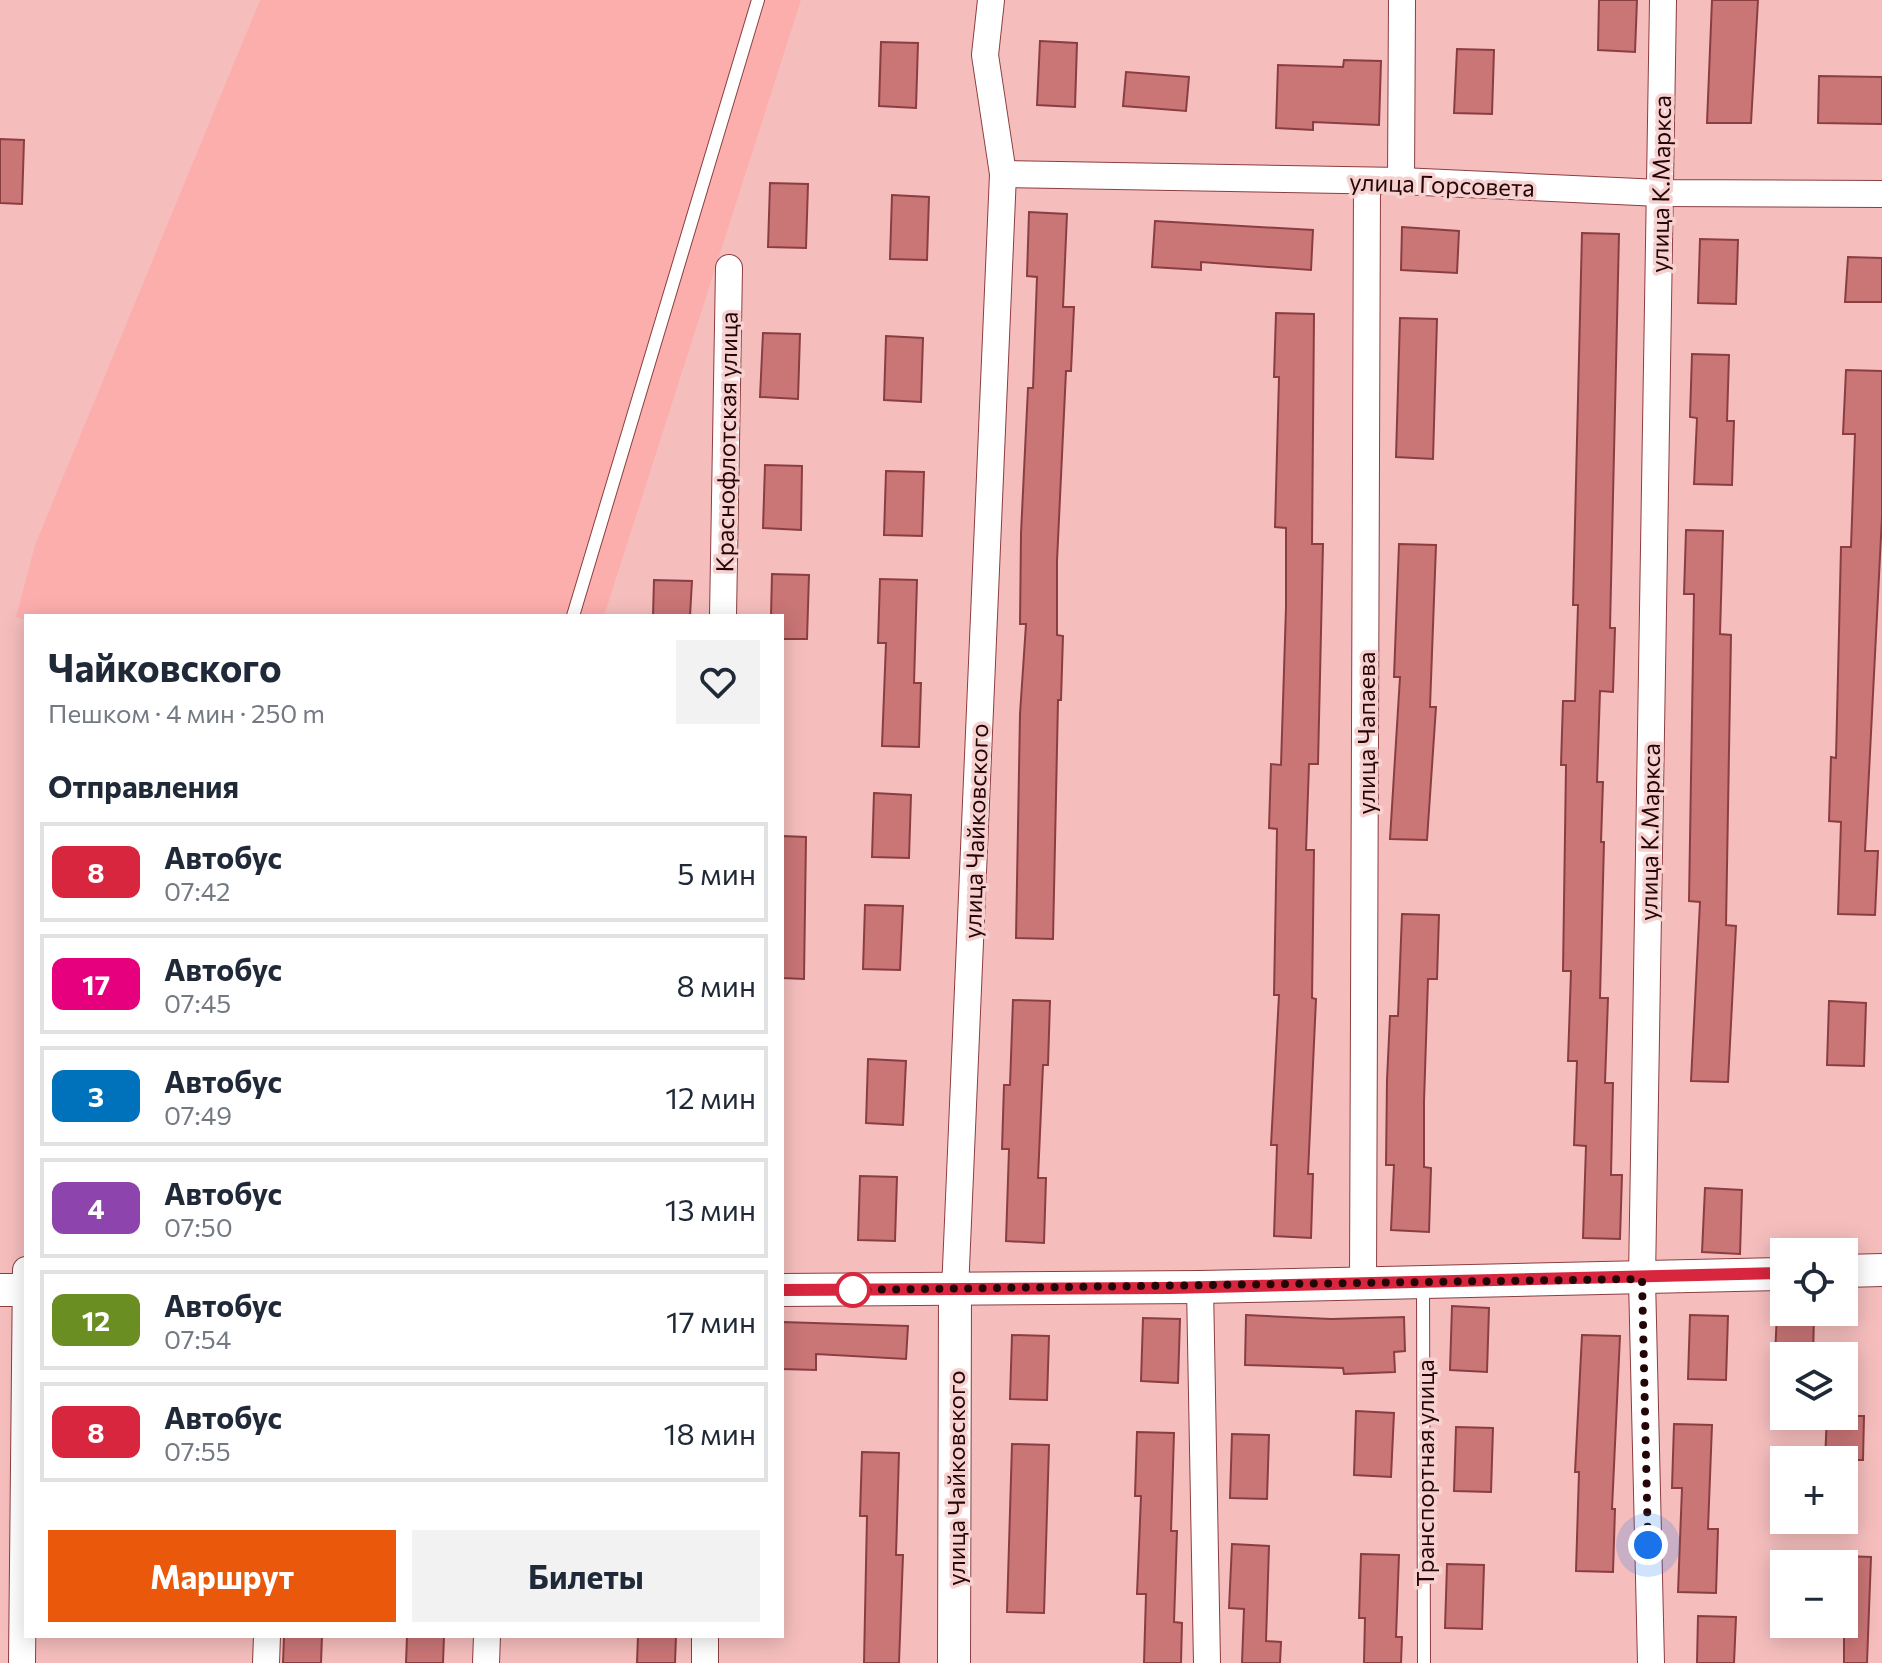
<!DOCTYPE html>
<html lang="ru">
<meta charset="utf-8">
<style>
:root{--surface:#fff;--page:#f2f2f3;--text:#1f2937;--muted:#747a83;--line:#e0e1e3;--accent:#ea580c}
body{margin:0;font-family:Commissioner,sans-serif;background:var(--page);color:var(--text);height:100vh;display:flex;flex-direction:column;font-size:30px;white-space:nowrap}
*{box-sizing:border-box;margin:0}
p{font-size:26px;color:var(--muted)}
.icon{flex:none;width:44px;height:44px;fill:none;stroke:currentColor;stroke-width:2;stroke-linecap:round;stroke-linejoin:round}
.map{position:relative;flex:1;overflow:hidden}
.sheet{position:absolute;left:24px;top:614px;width:760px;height:1024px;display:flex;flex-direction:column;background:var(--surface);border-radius:0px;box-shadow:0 4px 20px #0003}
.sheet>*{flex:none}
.badge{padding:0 16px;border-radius:12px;font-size:28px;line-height:52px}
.fabs{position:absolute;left:1770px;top:1238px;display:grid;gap:16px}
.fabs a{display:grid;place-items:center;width:88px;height:88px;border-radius:0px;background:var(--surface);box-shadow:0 4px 20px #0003;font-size:40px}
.you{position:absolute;width:40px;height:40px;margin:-20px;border:6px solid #fff;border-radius:50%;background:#1a73e8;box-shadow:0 0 0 12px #1a73e833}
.map>.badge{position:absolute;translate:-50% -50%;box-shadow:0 0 0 4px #fff}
h2{padding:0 24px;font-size:30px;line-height:72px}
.round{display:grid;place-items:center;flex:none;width:84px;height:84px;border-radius:0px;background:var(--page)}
.head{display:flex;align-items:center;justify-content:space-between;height:136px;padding:0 24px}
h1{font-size:38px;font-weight:700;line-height:60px}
.primary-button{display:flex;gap:16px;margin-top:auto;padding:16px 24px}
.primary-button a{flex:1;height:92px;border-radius:0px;background:var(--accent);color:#fff;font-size:32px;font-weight:700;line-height:92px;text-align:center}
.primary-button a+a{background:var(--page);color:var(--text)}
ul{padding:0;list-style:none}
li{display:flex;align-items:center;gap:24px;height:100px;margin:0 16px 12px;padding:0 8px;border:4px solid var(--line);border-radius:0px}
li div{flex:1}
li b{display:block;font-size:30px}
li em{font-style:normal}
li .badge{min-width:88px;font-weight:700;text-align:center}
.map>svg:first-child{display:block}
.built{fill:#fcaead}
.building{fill:#ca7576;stroke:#8b3e41;stroke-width:2}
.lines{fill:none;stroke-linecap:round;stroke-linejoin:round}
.service-casing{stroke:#8b3e41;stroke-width:14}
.minor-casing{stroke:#8b3e41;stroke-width:28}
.tertiary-casing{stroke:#8b3e41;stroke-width:34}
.service{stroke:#fff;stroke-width:12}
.minor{stroke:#fff;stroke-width:26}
.tertiary{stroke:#fff;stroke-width:32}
.line-casing{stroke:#fff;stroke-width:18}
.line{stroke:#d7263d;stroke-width:12}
.walk{stroke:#250608;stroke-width:8;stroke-dasharray:0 14.4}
.stop-dot{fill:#fff;stroke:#d7263d;stroke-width:4}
.labels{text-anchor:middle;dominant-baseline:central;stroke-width:7;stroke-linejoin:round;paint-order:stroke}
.street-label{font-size:24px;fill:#250608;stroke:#f6d1d0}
</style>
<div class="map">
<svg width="1882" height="1663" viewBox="0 0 1882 1663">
<rect width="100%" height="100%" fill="#f5bebd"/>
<!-- built -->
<polygon class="built" points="260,0 801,0 604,616 26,616 26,620 16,617 35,545"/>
<!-- building -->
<g class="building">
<polygon points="1599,0 1637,0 1635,52 1598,50"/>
<polygon points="1712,0 1758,0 1751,123 1707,123"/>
<polygon points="1040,41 1077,43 1075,107 1037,105"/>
<polygon points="881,42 918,43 916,108 879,106"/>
<polygon points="1457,49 1494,50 1492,114 1454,113"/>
<polygon points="1344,60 1381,61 1379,125 1313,122 1313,130 1276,128 1278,65 1343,67"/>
<polygon points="1126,72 1189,77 1186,111 1123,106"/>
<polygon points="1819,76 1882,77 1882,124 1818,123"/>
<polygon points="0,139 24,140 22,204 0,203"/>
<polygon points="770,183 808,184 806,248 768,247"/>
<polygon points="892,195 929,197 927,260 890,259"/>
<polygon points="1029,212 1067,214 1063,307 1074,307 1071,371 1066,371 1057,561 1057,635 1063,636 1061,700 1058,700 1053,939 1016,938 1020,714 1026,624 1020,624 1021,533 1028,388 1033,388 1037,277 1027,276"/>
<polygon points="1155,221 1313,230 1311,270 1201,262 1201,270 1152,267"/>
<polygon points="1402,227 1459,231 1457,273 1401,270"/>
<polygon points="1582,233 1619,234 1610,628 1615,628 1613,692 1600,691 1597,782 1603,782 1601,842 1604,842 1600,998 1608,998 1605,1083 1613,1083 1611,1175 1622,1175 1620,1239 1583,1238 1586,1146 1574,1145 1577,1061 1568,1061 1571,971 1563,971 1566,765 1561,765 1563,701 1575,701 1578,605 1573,605"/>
<polygon points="1700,239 1738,240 1736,304 1698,303"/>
<polygon points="1848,257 1882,258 1882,302 1845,302"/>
<polygon points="1276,313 1314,314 1312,544 1323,544 1318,764 1309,764 1306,850 1314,850 1312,998 1316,999 1308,1174 1313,1174 1311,1238 1274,1236 1277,1145 1271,1145 1279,995 1274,995 1277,829 1269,828 1271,764 1281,765 1286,607 1286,528 1275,527 1279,377 1274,377"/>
<polygon points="1400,318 1437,319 1433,459 1396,457"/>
<polygon points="763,333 800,334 798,399 760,397"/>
<polygon points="886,336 923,338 921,402 884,400"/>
<polygon points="1692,354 1729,355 1727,421 1734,421 1732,485 1694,484 1697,418 1690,417"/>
<polygon points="1846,370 1882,371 1882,517 1865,851 1878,851 1875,915 1838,914 1841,822 1829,821 1831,757 1836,758 1841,547 1851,547 1855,434 1843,434"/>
<polygon points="765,465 802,466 801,530 763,528"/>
<polygon points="886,471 924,472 922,536 884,535"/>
<polygon points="1686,530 1723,531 1720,634 1731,635 1726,925 1736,926 1728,1082 1691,1081 1700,902 1689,901 1694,594 1684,594"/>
<polygon points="1399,544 1436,545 1430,707 1436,707 1427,840 1390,839 1400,677 1394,677"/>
<polygon points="772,574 809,575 807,639 782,639 782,616 771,616"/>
<polygon points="880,579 917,580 914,683 921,683 919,747 882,746 886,643 878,643"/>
<polygon points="654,580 692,581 690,616 653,616"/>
<polygon points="874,793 911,795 909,858 872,857"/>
<polygon points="782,836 806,837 804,979 782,978"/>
<polygon points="865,905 903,906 900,970 863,969"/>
<polygon points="1402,914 1439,915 1437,979 1428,979 1424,1102 1424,1167 1431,1168 1429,1232 1391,1230 1394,1165 1386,1165 1387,1080 1390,1016 1398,1016"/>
<polygon points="1013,1000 1050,1001 1048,1065 1043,1065 1038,1178 1046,1178 1044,1243 1006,1241 1009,1149 1002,1149 1004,1085 1010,1085"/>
<polygon points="1829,1001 1866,1003 1864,1066 1827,1065"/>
<polygon points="868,1059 906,1061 903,1125 866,1123"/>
<polygon points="860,1176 897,1177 895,1241 858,1240"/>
<polygon points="1705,1188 1742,1190 1740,1254 1702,1252"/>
<polygon points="1452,1306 1489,1308 1487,1372 1450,1370"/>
<polygon points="1777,1313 1814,1315 1813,1356 1775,1356"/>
<polygon points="1246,1315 1331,1319 1404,1317 1405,1351 1394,1352 1395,1372 1344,1374 1343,1368 1245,1365"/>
<polygon points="1690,1315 1728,1316 1726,1380 1688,1379"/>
<polygon points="1143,1318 1180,1319 1178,1383 1141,1381"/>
<polygon points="782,1322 908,1326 906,1359 816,1354 816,1370 782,1369"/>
<polygon points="1012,1335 1049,1336 1047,1400 1010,1399"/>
<polygon points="1582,1335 1620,1336 1612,1509 1615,1509 1613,1572 1576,1571 1579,1472 1575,1472"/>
<polygon points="1356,1411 1394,1413 1391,1477 1354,1475"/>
<polygon points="1827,1416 1864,1416 1863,1460 1825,1460"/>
<polygon points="1674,1424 1712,1425 1708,1529 1718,1529 1716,1593 1678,1592 1682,1488 1672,1488"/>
<polygon points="1456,1427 1493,1428 1491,1492 1454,1491"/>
<polygon points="1137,1432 1174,1433 1171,1531 1177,1531 1174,1622 1182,1623 1181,1663 1144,1663 1146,1594 1137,1594 1141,1496 1135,1496"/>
<polygon points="1232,1434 1269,1435 1267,1499 1230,1498"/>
<polygon points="1012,1444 1049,1445 1044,1613 1007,1612"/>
<polygon points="862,1452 899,1453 896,1555 903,1555 899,1663 864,1663 867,1516 860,1516"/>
<polygon points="1232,1544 1269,1546 1266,1641 1281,1642 1280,1663 1242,1663 1244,1609 1229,1608"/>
<polygon points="1361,1554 1399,1555 1396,1637 1402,1637 1401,1663 1364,1663 1365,1618 1359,1618"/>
<polygon points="1844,1556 1871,1557 1867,1663 1844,1663"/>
<polygon points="1447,1564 1484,1565 1482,1629 1445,1628"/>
<polygon points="1698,1616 1736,1617 1734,1663 1697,1663"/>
<polygon points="284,1636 322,1636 321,1663 283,1663"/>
<polygon points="407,1636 444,1636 443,1663 406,1663"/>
<polygon points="638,1636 676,1636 675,1663 637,1663"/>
</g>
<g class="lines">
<defs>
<g id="service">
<polyline points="573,616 758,0"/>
<polyline points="1423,1283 1424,1663"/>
</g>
<g id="minor">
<polyline points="1003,174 1401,181 1660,193 1882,194"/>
<polyline points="1401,181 1402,0"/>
<polyline points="723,616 729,268"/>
<polyline points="1363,1284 1367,182"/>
<polyline points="1200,1287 1207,1663"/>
<polyline points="955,1291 1003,174 985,55 991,0"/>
<polyline points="22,1663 26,1270"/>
<polyline points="266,1663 267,1636"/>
<polyline points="486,1663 487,1636"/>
<polyline points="705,1663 705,1636"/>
<polyline points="1651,1663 1642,1279 1663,0"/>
</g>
<g id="tertiary">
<polyline points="1844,1271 1882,1270"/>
<polyline points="0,1290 26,1290"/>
<polyline points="782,1290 1200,1287 1784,1274"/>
<polyline points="954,1663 955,1291"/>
</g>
</defs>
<!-- service casing -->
<use href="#service" class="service-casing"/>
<!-- minor casing -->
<use href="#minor" class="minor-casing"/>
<!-- tertiary casing -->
<use href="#tertiary" class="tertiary-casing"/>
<!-- service -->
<use href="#service" class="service"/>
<!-- minor -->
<use href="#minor" class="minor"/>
<!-- tertiary -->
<use href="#tertiary" class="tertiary"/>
</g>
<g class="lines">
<defs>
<polyline id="line" points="782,1290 1169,1288 1784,1273"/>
</defs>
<!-- line casing -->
<use href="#line" class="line-casing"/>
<!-- line -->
<use href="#line" class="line"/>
<!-- walk -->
<polyline class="walk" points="853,1290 1642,1279 1648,1545"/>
</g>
<!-- markers -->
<circle class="stop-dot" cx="853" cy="1290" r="16"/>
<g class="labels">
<!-- street labels -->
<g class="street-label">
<text transform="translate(1442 184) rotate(2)">улица Горсовета</text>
<text transform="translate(1660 184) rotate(-89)">улица К.Маркса</text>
<text transform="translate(726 442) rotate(-89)">Краснофлотская улица</text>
<text transform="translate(1365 733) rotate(-90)">улица Чапаева</text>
<text transform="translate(975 831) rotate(-88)">улица Чайковского</text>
<text transform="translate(1649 832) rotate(-89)">улица К.Маркса</text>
<text transform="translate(1424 1473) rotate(-90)">Транспортная улица</text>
<text transform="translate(955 1478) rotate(-90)">улица Чайковского</text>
</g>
</g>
</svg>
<div class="fabs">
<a><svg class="icon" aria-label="locate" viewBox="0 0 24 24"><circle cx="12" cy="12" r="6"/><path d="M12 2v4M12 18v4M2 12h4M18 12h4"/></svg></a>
<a><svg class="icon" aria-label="layers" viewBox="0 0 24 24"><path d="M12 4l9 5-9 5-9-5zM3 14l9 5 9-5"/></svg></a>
<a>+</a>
<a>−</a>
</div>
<div class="you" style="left:1648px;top:1545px"></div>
<section class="sheet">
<div class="head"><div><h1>Чайковского</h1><p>Пешком · 4 мин · 250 m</p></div><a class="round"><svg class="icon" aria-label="heart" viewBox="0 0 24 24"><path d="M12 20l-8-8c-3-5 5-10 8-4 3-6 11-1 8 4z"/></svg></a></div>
<h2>Отправления</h2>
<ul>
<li><span class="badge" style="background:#d7263d;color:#fff">8</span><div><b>Автобус</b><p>07:42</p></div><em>5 мин</em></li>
<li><span class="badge" style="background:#e6007e;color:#fff">17</span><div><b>Автобус</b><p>07:45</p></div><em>8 мин</em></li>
<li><span class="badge" style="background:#0072bc;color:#fff">3</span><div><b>Автобус</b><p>07:49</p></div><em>12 мин</em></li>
<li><span class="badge" style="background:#8e44ad;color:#fff">4</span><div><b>Автобус</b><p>07:50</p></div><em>13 мин</em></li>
<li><span class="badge" style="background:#6b8e23;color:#fff">12</span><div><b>Автобус</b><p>07:54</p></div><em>17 мин</em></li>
<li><span class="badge" style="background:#d7263d;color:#fff">8</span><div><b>Автобус</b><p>07:55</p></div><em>18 мин</em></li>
</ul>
<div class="primary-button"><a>Маршрут</a><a>Билеты</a></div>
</section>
</div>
